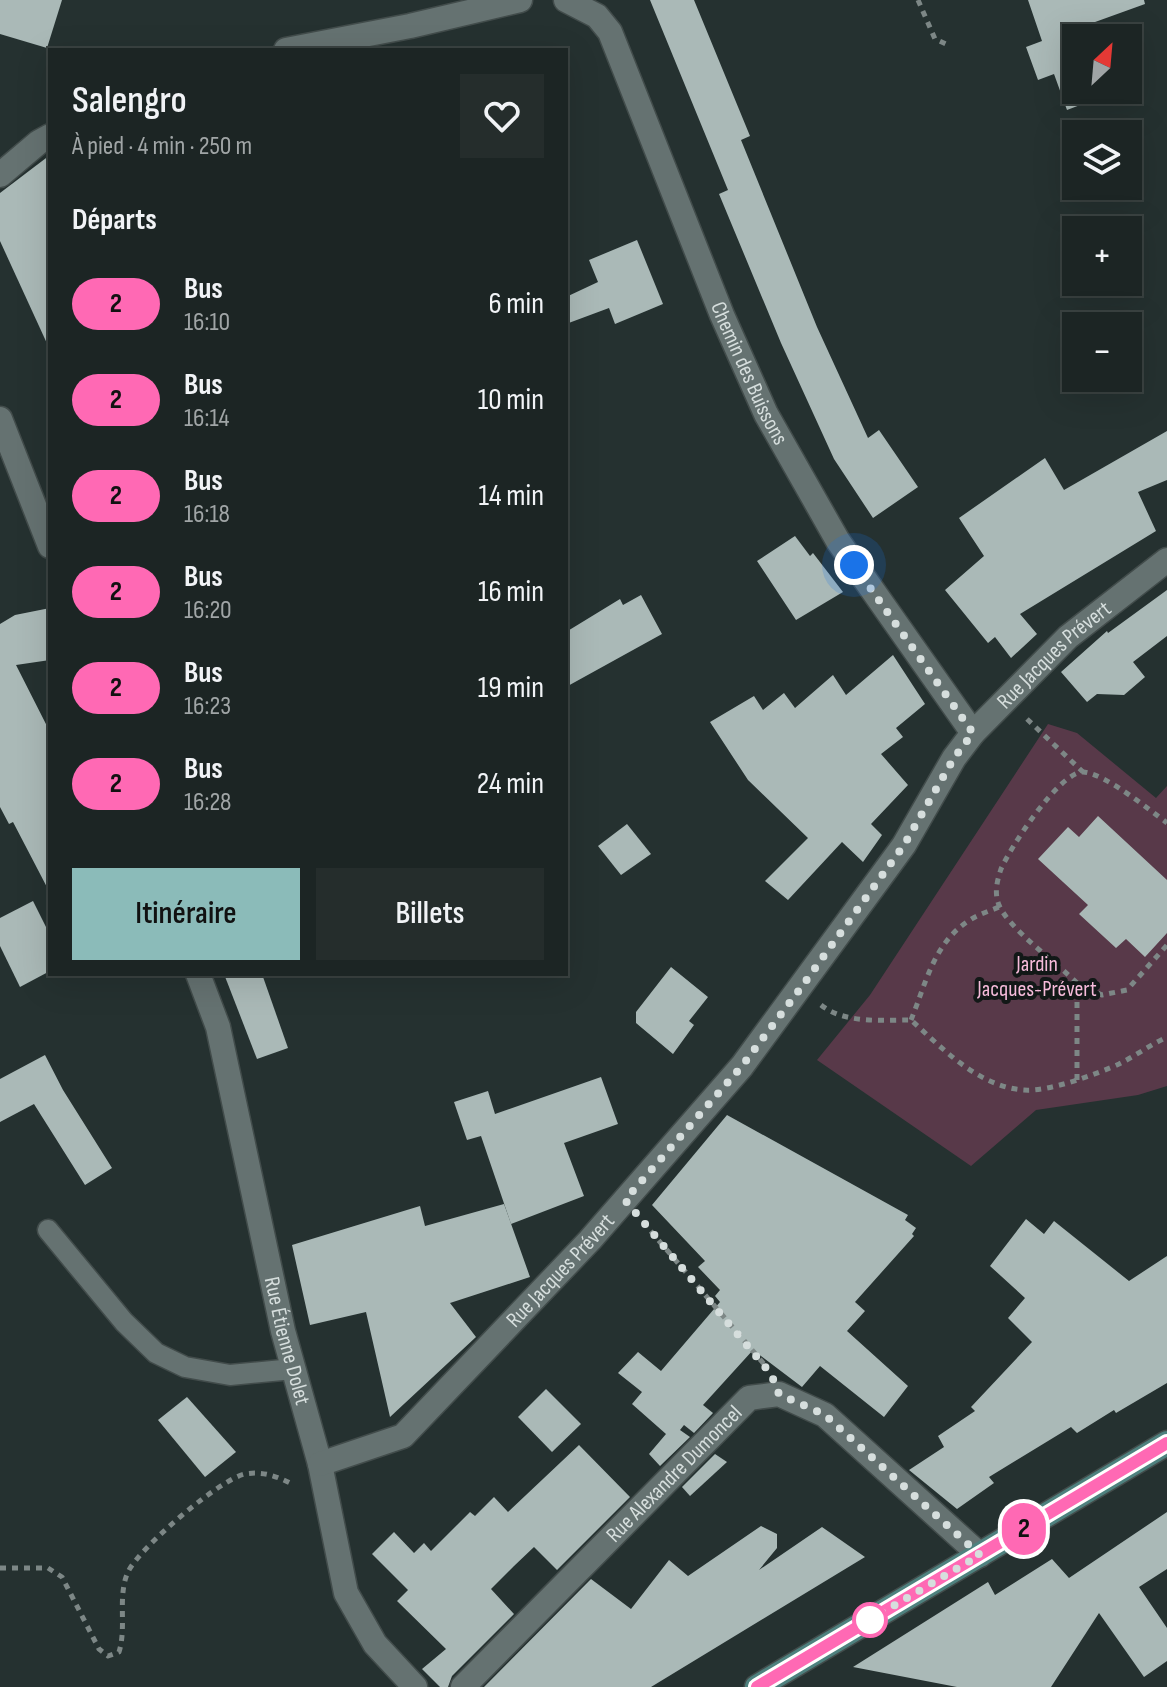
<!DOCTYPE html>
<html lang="fr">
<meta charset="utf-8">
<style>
:root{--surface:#1c2524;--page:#252d2c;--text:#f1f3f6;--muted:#a0a5a6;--line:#3a4241;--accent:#8bbbb9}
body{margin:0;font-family:"Sofia Sans Condensed",sans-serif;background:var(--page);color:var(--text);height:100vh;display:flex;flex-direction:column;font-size:30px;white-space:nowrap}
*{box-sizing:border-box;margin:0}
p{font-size:26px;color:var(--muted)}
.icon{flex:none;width:44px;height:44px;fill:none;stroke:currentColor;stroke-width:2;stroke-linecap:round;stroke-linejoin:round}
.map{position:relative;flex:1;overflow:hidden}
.drawer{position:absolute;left:48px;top:48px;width:520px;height:928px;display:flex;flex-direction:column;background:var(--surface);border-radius:0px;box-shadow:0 8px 32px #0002,0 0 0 2px var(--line)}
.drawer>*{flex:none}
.badge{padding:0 16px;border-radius:26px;font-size:28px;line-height:52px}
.needle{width:52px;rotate:26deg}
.controls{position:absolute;left:1062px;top:24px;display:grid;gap:16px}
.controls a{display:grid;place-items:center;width:80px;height:80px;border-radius:0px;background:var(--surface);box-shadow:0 8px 32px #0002,0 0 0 2px var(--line);font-size:40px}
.you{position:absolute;width:40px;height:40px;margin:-20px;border:6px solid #fff;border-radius:50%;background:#1a73e8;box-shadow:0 0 0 12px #1a73e833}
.map>.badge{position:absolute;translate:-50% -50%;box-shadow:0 0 0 4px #fff}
h2{padding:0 24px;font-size:30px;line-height:72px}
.round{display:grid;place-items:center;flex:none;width:84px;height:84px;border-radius:0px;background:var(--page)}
.headline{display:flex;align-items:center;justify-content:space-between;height:136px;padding:0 24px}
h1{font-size:38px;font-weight:600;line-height:60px}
.button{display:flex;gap:16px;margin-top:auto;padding:16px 24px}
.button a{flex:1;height:92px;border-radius:0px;background:var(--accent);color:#111;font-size:32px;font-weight:600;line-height:92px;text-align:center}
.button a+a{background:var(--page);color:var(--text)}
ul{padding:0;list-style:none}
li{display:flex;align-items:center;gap:24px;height:96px;padding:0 24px}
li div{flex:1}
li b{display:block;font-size:30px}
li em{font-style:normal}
li .badge{min-width:88px;font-weight:700;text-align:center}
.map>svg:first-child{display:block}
.green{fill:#583949}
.building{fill:#aab9b7}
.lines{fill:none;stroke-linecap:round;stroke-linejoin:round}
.lane-casing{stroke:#424c4b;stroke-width:23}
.street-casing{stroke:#424c4b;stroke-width:27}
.secondary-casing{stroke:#424c4b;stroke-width:27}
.path{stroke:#7d8786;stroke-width:5;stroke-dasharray:6 6;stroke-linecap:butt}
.lane{stroke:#657271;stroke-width:20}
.street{stroke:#657271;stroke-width:24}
.secondary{stroke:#4e817e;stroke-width:24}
.line-casing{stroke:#fff;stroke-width:18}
.line{stroke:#ff69b4;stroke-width:12}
.walk{stroke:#d6dedd;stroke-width:8;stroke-dasharray:0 14.4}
.stop-dot{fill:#fff;stroke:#ff69b4;stroke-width:4}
.labels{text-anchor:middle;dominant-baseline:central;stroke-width:8;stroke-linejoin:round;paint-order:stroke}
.street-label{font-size:22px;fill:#d6dedd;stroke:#121817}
.park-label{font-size:22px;fill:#f7bcdb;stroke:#121817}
</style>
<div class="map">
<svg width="1167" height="1687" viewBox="0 0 1167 1687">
<rect width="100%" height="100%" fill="#253130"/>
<!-- green -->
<polygon class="green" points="1048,724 1077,733 1156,798 1167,786 1167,1086 1138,1095 1036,1110 971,1166 817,1060 870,995"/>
<!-- building -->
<g class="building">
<polygon points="0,0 62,0 47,48 0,34"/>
<polygon points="650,0 694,0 750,136 741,140 817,327 868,438 879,430 918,487 873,518 834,459 781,343 719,194 728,190"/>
<polygon points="1028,0 1144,0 1145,4 1084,26 1088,38 1076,38 1076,90 1108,90 1109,94 1067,110 1054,74 1038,80 1026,47 1042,41"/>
<polygon points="50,155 50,350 0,241 0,193"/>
<polygon points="637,240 663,304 615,324 609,308 566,324 566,297 598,282 589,260"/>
<polygon points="1167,431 1167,480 1138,492 1156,531 1020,614 1037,634 1011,658 995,637 988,643 945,590 984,556 959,518 1045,458 1064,490"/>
<polygon points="795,536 810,556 813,553 843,592 796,620 757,561"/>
<polygon points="1167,590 1167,636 1133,662 1145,677 1124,695 1097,694 1087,702 1061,672 1107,631 1108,633"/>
<polygon points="641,595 662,634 566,687 566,632 620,599 623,605"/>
<polygon points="50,608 50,660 16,665 50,732 50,893 13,822 9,824 0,807 0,624 15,615"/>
<polygon points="893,655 925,704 896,728 903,737 881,754 908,785 871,824 882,835 863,862 842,842 788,900 765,881 808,838 748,780 710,722 754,696 763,710 784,693 795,708 833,675 846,695"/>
<polygon points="1098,816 1167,880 1167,933 1145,957 1126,939 1116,948 1079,914 1088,905 1038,859 1068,827 1079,837"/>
<polygon points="627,824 651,854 621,875 598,846"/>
<polygon points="33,901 50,935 50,971 20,987 0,946 0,918"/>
<polygon points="671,967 708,997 689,1021 694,1025 673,1054 636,1023 636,1012"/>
<polygon points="224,974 262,974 288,1048 257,1059"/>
<polygon points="45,1055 63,1090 112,1168 85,1185 34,1104 0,1122 0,1079"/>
<polygon points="601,1077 618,1124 564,1143 584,1196 511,1224 481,1136 467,1140 454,1102 488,1091 495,1114"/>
<polygon points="727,1115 908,1215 905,1220 916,1228 912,1234 914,1236 855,1302 865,1311 847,1331 908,1386 884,1417 820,1366 802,1387 753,1350 703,1405 713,1413 694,1433 684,1425 680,1430 690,1437 660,1466 649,1454 666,1434 632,1404 642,1392 618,1373 638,1352 661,1371 720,1302 715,1296 720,1290 698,1267 705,1261 652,1205"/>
<polygon points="504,1204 530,1277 450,1303 476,1337 390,1417 366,1312 310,1325 292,1245 420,1206 425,1226"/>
<polygon points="1026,1219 1044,1234 1054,1221 1129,1281 1167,1256 1167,1383 1116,1413 1114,1410 1077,1433 1071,1427 989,1477 994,1483 957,1509 909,1470 944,1447 938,1436 975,1411 971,1407 1032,1342 1008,1318 1025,1298 990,1266"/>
<polygon points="546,1389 581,1424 552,1452 518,1417"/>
<polygon points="187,1397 236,1452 205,1477 158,1420"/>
<polygon points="579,1445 630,1497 557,1570 534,1547 514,1566 491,1589 514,1614 452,1676 448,1687 440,1687 422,1669 446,1649 397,1601 408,1590 372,1554 394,1532 414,1553 424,1543 431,1551 470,1512 475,1516 494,1497 508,1512"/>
<polygon points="715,1454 727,1462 690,1496 682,1487"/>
<polygon points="1167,1512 1167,1569 1139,1587 1167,1628 1167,1661 1144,1677 1099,1613 1051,1687 957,1687 853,1667 988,1582 995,1595 1052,1559 1069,1578"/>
<polygon points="761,1526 777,1534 777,1548 759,1570 822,1527 865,1557 651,1687 484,1687 591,1579 631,1609 669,1560 688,1576"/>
</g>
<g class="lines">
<defs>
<polyline id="lane" points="48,1230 124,1322 156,1353 185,1367 230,1375 293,1369"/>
<g id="street">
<path id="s1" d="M566 0 597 16 610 32 722 315 766 414 838 541 973 733"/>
<polyline points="286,50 410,26 520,0"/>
<polyline points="0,175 39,142 50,136"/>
<polyline points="0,419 50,546"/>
<path id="s2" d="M198 974 218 1027 283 1331 320 1464 346 1593 375 1644 415 1687"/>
<path id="s3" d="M320 1464 403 1436 590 1240 742 1066 904 845 954 758 973 733 1068 637 1167 560"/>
<path id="s4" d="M463 1687 749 1398 779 1394 825 1415 980 1555"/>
</g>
<polyline id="secondary" points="757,1687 1167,1443"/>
</defs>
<!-- lane casing -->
<use href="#lane" class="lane-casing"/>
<!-- street casing -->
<use href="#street" class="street-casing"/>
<!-- secondary casing -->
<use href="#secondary" class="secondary-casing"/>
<!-- path -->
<g class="path">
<polyline points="918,0 935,39 946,44"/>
<polyline points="1027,719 1083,772"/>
<path d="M1077 983C1057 963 1009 929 999 905 994 893 997 881 1001 869 1010 848 1059 772 1083 772 1104 773 1150 810 1167 823"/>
<path d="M821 1005C845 1024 882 1020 911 1020 943 1049 979 1087 1024 1090 1048 1092 1097 1074 1119 1064 1135 1056 1150 1045 1167 1037"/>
<path d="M911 1020C926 983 934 942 970 920 979 914 990 911 999 907"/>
<polyline points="1077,1080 1077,983 1102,995 1127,990 1167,945"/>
<polyline points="643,1222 764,1364"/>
<path d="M0 1568H48L62 1577 99 1649 108 1656 119 1652C127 1627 117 1596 128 1572 139 1548 220 1479 245 1474 263 1471 276 1476 292 1484"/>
</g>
<!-- lane -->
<use href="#lane" class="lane"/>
<!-- street -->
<use href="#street" class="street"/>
<!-- secondary -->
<use href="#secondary" class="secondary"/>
</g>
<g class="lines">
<defs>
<polyline id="line" points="757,1687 1167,1443"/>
</defs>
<!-- line casing -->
<use href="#line" class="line-casing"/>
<!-- line -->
<use href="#line" class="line"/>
<!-- walk -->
<polyline class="walk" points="854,565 973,733 954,758 904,845 800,989 742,1066 625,1200 771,1374 779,1394 825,1415 980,1555 861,1625 870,1620"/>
</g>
<!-- markers -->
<circle class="stop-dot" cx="870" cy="1620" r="16"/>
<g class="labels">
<!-- street labels -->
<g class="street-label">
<text stroke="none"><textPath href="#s1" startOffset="424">Chemin des Buissons</textPath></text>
<text stroke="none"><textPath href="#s3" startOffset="1108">Rue Jacques Prévert</textPath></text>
<text stroke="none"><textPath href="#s3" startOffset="316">Rue Jacques Prévert</textPath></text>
<text stroke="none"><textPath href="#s2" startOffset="378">Rue Étienne Dolet</textPath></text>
<text stroke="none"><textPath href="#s4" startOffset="300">Rue Alexandre Dumoncel</textPath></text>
</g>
<!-- park labels -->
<g class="park-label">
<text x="1037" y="964">Jardin<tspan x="1037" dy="25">Jacques-Prévert</tspan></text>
</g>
</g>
</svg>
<div class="controls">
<a><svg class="needle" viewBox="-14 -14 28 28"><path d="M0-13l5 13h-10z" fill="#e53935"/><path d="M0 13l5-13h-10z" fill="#a0a5a6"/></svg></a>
<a><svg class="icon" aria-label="layers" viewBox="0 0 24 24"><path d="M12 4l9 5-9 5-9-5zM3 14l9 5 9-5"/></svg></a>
<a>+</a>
<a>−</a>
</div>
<div class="you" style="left:854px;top:565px"></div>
<b class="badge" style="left:1024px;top:1529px;background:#ff69b4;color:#111">2</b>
<section class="drawer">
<div class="headline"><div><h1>Salengro</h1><p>À pied · 4 min · 250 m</p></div><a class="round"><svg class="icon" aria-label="heart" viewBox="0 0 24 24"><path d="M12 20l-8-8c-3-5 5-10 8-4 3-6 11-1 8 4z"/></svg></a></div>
<h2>Départs</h2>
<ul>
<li><span class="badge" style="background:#ff69b4;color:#111">2</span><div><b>Bus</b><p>16:10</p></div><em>6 min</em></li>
<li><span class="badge" style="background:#ff69b4;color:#111">2</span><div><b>Bus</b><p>16:14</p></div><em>10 min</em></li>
<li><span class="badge" style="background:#ff69b4;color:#111">2</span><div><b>Bus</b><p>16:18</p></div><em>14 min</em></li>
<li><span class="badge" style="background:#ff69b4;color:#111">2</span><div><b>Bus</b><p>16:20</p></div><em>16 min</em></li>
<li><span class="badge" style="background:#ff69b4;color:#111">2</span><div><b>Bus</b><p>16:23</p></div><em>19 min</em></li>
<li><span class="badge" style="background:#ff69b4;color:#111">2</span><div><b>Bus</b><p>16:28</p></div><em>24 min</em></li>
</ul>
<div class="button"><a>Itinéraire</a><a>Billets</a></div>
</section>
</div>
